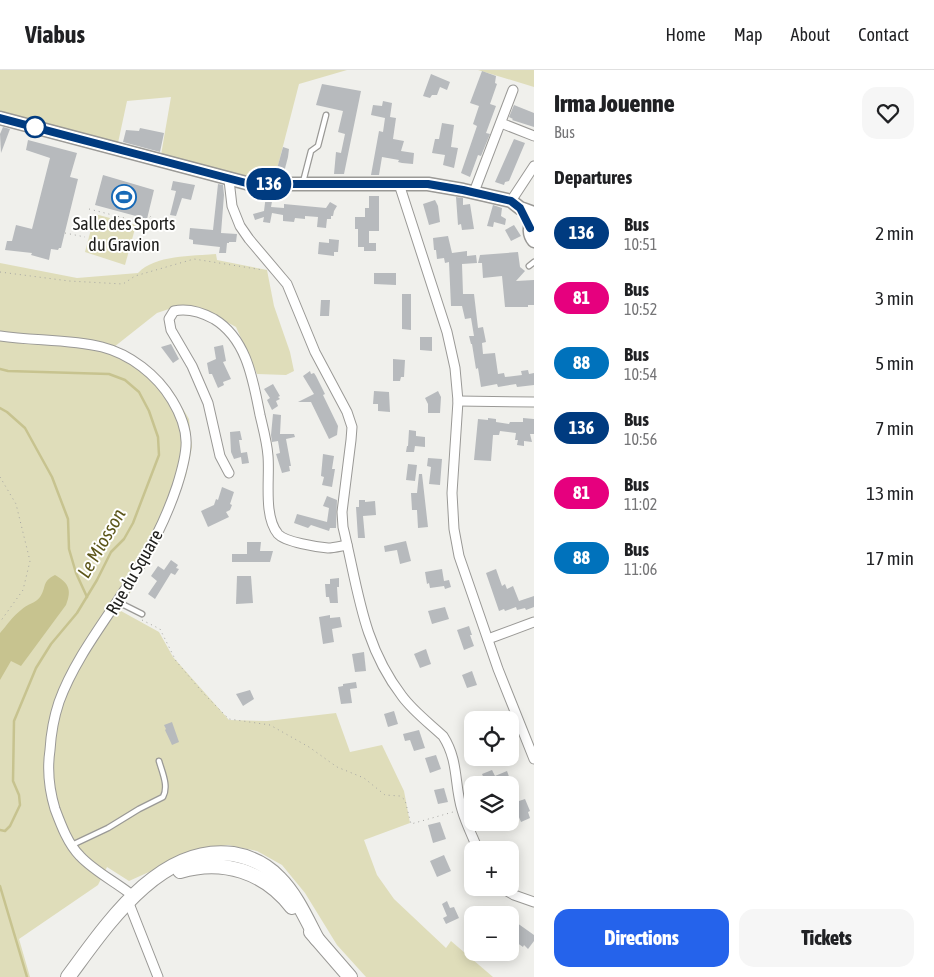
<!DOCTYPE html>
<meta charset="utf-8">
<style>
:root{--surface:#fff;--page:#f6f6f6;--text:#202124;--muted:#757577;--line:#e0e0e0;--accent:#2563eb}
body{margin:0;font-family:"Asap Condensed",sans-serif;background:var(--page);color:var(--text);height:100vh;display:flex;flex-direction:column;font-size:19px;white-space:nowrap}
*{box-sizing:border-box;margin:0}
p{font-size:16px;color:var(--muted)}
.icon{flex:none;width:28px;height:28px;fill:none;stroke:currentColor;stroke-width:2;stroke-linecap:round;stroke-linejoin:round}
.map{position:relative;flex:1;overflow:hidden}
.side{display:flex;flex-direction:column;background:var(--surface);width:400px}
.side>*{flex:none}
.badge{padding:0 10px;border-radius:16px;font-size:18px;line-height:32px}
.fabs{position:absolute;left:464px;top:641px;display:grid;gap:10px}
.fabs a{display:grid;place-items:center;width:55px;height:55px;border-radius:10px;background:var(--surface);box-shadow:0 2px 12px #0003;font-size:25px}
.map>.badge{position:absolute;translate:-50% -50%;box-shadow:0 0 0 2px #fff}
h2{padding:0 20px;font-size:19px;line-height:45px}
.round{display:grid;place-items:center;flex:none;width:52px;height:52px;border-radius:15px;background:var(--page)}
.headline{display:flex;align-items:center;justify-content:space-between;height:85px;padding:0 20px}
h1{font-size:24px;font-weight:800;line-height:38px}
.button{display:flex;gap:10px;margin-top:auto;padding:10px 20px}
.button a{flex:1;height:58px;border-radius:15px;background:var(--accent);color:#fff;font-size:20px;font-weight:800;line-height:58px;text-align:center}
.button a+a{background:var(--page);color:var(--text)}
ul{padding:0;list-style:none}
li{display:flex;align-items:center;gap:15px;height:65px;padding:0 20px}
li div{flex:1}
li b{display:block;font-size:19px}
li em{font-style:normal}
li .badge{min-width:55px;font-weight:700;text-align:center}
header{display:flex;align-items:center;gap:30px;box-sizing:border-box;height:70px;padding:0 25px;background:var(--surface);border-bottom:1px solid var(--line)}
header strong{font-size:24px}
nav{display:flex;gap:28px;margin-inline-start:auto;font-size:18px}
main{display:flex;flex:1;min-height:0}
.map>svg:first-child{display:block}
.green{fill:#dfddba}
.water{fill:#c7c38f}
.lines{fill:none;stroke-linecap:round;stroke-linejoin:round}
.stream{stroke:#c7c38f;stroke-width:2.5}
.building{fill:#b7babd}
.lane-casing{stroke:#9a9996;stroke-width:7}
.street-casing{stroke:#9a9996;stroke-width:11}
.secondary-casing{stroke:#9a9996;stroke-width:15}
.primary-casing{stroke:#9a9996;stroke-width:16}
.path{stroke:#a6a6a3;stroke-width:1;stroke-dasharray:1 4;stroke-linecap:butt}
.lane{stroke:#fff;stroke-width:4.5}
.street{stroke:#fff;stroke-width:9}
.secondary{stroke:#fff;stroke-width:12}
.primary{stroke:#fff;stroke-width:14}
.line-casing{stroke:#fff;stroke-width:11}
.line{stroke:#003b80;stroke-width:8}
.stop-dot{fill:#fff;stroke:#003b80;stroke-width:2.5}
.labels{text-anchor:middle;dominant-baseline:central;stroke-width:4;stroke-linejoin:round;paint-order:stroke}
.poi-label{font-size:18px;fill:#20201e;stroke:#fffffe}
.street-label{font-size:18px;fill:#20201e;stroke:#fffffe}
.water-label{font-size:19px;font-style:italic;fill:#5c561a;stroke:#fffffe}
</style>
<header>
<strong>Viabus</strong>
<nav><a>Home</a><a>Map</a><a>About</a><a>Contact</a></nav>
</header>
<main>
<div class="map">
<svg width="534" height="907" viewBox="0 0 534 907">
<rect width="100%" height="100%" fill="#f0f0ec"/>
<!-- green -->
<g class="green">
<polygon points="0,0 347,0 299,14 275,107 248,106 161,85 171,27 127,31 118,73 0,42"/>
<polygon points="476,0 534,0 534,17 478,0"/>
<polygon points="95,144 136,155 125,195 85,182"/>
<path d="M216 184 217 190 267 200 274 236 290 282 294 301 286 305 257 304 236 257 199 237 178 236 157 243 114 277 138 289 162 309 173 322 189 349 192 377 186 406 166 452 121 541 159 562 173 587 229 650 267 651 336 643 350 682 382 675 404 721 410 753 364 770 377 805 394 829 446 878 451 871 493 907H366L337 875 305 823 282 795 257 781 228 775 200 779 129 811 107 797 98 815 19 869 30 907H0V193L77 208 138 203C155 185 192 186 216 184Z"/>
</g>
<!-- water -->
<path class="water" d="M55 505C69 513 72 520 66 535L21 596 11 591 0 610V563C7 555 13 546 21 540 27 534 36 533 40 527 47 517 41 512 55 505Z"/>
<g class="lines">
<!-- stream -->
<g class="stream">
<polyline points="0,299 8,301 109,304 125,310 139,322 149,341 158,367 159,385 133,453 124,469 111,482 97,510 77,543 51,574 36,598 14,651 13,711 19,725 20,735 10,756 5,761 0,760"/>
<polyline points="0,338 7,342 25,358 52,407 68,449 69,479 76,503 87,527"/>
<polyline points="0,816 27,907"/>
</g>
</g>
<!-- building -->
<g class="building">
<polygon points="482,1 496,6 495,13 497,14 490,34 496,36 486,63 490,64 481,86 478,85 470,107 461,103 477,56 473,54 479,36 470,33"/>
<polygon points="431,4 450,12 447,20 440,17 437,25 432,25 430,28 423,26"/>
<polygon points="322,14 361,21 344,104 334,104 336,82 341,83 345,64 338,62 343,41 316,35"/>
<polygon points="383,31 392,33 390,47 396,48 393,69 404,71 401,81 414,83 413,94 402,93 398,92 399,90 382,87 379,105 371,105 379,61 383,62 385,48 371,45 373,35 382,36"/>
<polygon points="514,35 534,43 534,57 512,50 513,49 509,47"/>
<polygon points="442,53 454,55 451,77 458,78 454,98 443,95 445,85 432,83 435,69 439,69"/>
<polygon points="3,57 10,59 1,83 0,64"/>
<polygon points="140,58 164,63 160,82 123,72 126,60 139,61"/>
<polygon points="514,69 525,73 509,111 505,112 504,115 495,112"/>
<polygon points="28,70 77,83 70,107 78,109 61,178 59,178 58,180 51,179 49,190 31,185 32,183 5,180 7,171 12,171 16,155 32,159 50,88 26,80"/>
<polygon points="283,77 289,79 288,87 283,106 275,106"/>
<polygon points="103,105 154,120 147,149 95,135"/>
<polygon points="173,111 195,115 191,130 182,128 176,146 170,145 176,121 171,120"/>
<polygon points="218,114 223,115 224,125 221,163 237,164 236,172 229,172 229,173 227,173 226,183 219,183 220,177 193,174 193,170 189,169 190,158 213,160"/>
<polygon points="266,125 273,126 271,137 284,138 284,134 326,138 330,132 337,136 334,141 333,146 331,146 331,149 327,149 326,158 317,157 318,147 305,146 305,149 295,148 294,152 283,151 283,145 272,143 270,153 263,152 264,147 255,150 253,144 264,141"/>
<polygon points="369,126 379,126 379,161 369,161 369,173 376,173 376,181 364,181 364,177 358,177 358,159 355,159 355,147 365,147 365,138 369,138"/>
<polygon points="456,127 463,128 463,135 470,134 474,159 462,160 461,154 458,155"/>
<polygon points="435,130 438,136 440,152 429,155 423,134"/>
<polygon points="493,135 502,138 501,146 506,149 505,155 494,152 493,157 487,156"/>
<polygon points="514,155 521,166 511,171 505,160"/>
<polygon points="448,166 452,183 467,181 467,186 476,185 477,193 462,194 463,224 474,224 478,258 483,257 486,272 482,273 483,284 495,283 498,304 504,303 505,307 522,305 521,301 528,300 529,304 534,303 534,315 517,317 516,314 498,317 497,314 481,317 478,298 476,299 472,274 471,274 469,266 474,266 471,248 465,249 462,236 451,236 449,192 445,193 444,188 437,189 436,180 434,180 433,168"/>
<polygon points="329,169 339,170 338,182 334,182 334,186 318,184 319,172 329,173"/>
<polygon points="518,182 520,197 525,201 516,211 534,210 534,235 528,235 528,237 505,237 502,206 483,208 482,193 478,193 480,185"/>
<polygon points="374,203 396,203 396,215 374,214"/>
<polygon points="402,224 411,224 411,260 402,259"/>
<polygon points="321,230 330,230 329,246 320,246"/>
<polygon points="420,267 432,267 432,281 420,280"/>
<polygon points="171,274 179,289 173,293 161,277"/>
<polygon points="223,275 226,291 223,292 231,309 223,312 224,315 218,318 212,304 209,304 207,293 216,289 214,277"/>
<polygon points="393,289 405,290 404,307 401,307 400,311 393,311"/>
<polygon points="310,301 311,304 314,303 316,306 325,324 323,325 338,356 337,365 329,369 311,332 298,332 314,324 303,306"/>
<polygon points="273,314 280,326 278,327 280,329 276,331 278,336 272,340 267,330 270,328 264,319"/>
<polygon points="374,321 389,322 390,342 378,341 378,334 373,334"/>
<polygon points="438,321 441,327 440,343 428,343 428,334 425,328"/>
<polygon points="273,344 281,345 280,364 294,364 295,367 286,369 291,396 289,396 290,401 282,403 276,384 280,383 278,371 272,372 271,365"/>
<polygon points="488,348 496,349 496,352 509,354 510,352 523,352 523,348 534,349 534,364 530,364 532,372 524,371 524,376 517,375 518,370 515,370 516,363 500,361 499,365 493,365 491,391 474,390 478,349 488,350"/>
<polygon points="409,360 416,361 416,366 425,367 425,377 415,376 414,382 406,382 407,376 408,376"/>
<polygon points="240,361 242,370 239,370 241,383 247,382 249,393 242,394 241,387 234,389 231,382 230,362"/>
<polygon points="323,384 334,386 332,399 335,399 332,417 322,415 324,407 321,406"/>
<polygon points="428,388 442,389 440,415 429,414 431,397 427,396"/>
<polygon points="408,394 417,395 415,411 406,410"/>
<polygon points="419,404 422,404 428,457 418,458 417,440 412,440 411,423 417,423"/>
<polygon points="222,417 234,422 230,434 232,435 230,440 226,442 229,447 208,457 201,441 214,435 216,429 218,430"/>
<polygon points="327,426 337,430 336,458 330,458 329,461 311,455 308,458 294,453 297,444 327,452 329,438 323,436"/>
<polygon points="359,430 365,430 365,432 375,431 376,445 363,446 365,468 358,468 356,437 359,437"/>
<polygon points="406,471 411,491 400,494 397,480 385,482 384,476"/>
<polygon points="247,472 261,472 260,481 273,481 270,492 232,492 232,484 247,484"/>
<polygon points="171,490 178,495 176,498 179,499 175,505 171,503 155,529 148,524 157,511 151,506 158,496 164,500"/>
<polygon points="442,499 444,511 449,510 451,517 445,519 444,516 430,518 429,513 427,514 425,502"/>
<polygon points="496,499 502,516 505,514 507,519 513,516 519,531 534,526 534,537 526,540 525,538 517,540 516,537 505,541 504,539 499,541 486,503"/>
<polygon points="237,506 251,506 253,533 236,534"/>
<polygon points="339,508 339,517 337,517 338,533 330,533 329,527 326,527 325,514 330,514 330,509"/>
<polygon points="445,537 449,549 432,554 428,541"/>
<polygon points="330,545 330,548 340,547 342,557 332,559 334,572 323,574 319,547"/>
<polygon points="469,556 472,565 470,565 474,576 464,580 457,560"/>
<polygon points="426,579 431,594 420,598 414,584"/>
<polygon points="364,582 366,601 355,602 352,584"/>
<polygon points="472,601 477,615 467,618 462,605"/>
<polygon points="356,612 357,618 350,619 352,633 341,634 338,617 343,616 343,614"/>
<polygon points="250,620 254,629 243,636 236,624"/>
<polygon points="394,641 398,654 388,657 384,644"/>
<polygon points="172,652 179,672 172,675 165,660 166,659 164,655"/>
<polygon points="419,660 425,678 414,681 410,670 405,671 403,664"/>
<polygon points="436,685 441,699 430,703 425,688"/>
<polygon points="492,700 495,706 507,701 512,715 498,715 495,707 485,711 482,704"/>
<polygon points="444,718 448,732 438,734 434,720"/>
<polygon points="525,729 530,741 528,742 530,748 521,752 513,733"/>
<polygon points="440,752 446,769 433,773 428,755"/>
<polygon points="444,785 451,801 437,807 430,791"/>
<polygon points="447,831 450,838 454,837 459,848 446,854 443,848 447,846 442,834"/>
<polygon points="510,848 534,865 534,871 528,879 524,875 523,877 510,868"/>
</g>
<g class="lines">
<defs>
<g id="lane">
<polyline points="303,112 311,81 318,76 326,45"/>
<polyline points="529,196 534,192"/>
<polyline points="118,532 142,544"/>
<path d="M72 775 108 758 139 739 163 727C169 716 162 702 159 691"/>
</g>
<g id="street">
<polyline points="501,53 534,66"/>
<path d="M229 110 232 136 240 156 249 169 287 214 315 282 347 342 352 357 351 370 342 442 343 457C358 518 362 574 402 626 413 641 429 653 443 666 459 691 454 714 462 740 466 754 473 767 478 780"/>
<polyline points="399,114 447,262 455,298 458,331 452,423 454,459 459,486 498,599 534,689"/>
<polyline points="474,122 513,20"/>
<polyline points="511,131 534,96"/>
<path d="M0 266C33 271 69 269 102 277 130 284 157 305 172 330 192 363 188 381 177 416 168 443 156 468 142 492 116 538 77 582 59 632 54 647 51 663 50 680 47 700 49 719 55 739 61 755 68 774 80 786 93 800 112 810 128 822L132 827"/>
<polyline points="458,331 534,332"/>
<path d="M229 403 220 386 208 333 192 296 171 260 169 249 174 241C188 238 201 242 214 249 247 269 253 310 260 345 263 358 267 372 268 386 270 408 263 446 278 464 285 472 317 477 328 478 334 478 341 476 347 475"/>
<polyline points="488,569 534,552"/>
<polyline points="502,818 514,825 534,832"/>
<polyline points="128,831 158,907"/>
</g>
<g id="secondary">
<polyline points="0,48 250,114 428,114 463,120 511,131 520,138 534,143"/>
<path d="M534 150C528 156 529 165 534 171"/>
</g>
<g id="primary">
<path d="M180 801C223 788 265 802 292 837"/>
<polyline points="311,862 350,907"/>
<path d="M68 907C106 856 159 774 233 784 250 787 267 795 279 808 296 825 306 848 317 869"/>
</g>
</defs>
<!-- lane casing -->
<use href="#lane" class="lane-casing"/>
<!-- street casing -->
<use href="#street" class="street-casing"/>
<!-- secondary casing -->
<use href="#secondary" class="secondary-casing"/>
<!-- primary casing -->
<use href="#primary" class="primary-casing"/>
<!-- path -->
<g class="path">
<polyline points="89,139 144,153 153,144"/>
<polyline points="65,163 85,167"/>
<polyline points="0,202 69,211 123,214 135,206 194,189 263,200"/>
<polyline points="0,407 16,434 30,491 23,520 0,552"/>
<polyline points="142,550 160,559 176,591 203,623 229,649 270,655 309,677 337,697 364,708 385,725 400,726 405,730 411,754 453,742"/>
</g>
<!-- lane -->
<use href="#lane" class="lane"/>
<!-- street -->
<use href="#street" class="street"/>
<!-- secondary -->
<use href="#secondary" class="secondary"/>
<!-- primary -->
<use href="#primary" class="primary"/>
</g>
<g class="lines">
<defs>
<polyline id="line" points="0,48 250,114 428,114 463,120 511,131 520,138 530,158"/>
</defs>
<!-- line casing -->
<use href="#line" class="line-casing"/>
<!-- line -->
<use href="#line" class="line"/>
</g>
<!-- icons -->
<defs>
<symbol id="stadium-ring" viewBox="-11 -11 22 22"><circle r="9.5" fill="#fffffe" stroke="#1669b7" stroke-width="1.5"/><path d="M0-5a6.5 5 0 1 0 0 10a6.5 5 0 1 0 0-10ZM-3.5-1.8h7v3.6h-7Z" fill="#1669b7"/></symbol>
</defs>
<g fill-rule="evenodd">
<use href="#stadium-ring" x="110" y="113" width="28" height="28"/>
</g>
<!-- markers -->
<circle class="stop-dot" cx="35" cy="57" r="10"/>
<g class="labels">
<!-- poi labels -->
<g class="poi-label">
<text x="124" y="153">Salle des Sports<tspan x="124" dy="21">du Gravion</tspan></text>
</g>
<!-- street labels -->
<g class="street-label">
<text transform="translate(134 502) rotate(-60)">Rue du Square</text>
</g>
<!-- water labels -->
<g class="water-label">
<text transform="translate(101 473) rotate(-60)">Le Miosson</text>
</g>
</g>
</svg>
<div class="fabs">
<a><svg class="icon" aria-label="locate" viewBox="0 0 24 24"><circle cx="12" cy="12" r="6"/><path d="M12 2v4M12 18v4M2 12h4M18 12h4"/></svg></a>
<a><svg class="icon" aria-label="layers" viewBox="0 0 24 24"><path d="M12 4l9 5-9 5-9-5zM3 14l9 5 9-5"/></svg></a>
<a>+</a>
<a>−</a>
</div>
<b class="badge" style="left:269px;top:114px;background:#003b80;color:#fff">136</b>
</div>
<section class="side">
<div class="headline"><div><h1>Irma Jouenne</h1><p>Bus</p></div><a class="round"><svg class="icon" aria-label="heart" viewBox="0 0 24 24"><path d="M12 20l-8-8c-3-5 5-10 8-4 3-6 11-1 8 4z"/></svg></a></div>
<h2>Departures</h2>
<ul>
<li><span class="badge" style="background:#003b80;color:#fff">136</span><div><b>Bus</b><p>10:51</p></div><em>2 min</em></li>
<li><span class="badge" style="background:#e6007e;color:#fff">81</span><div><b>Bus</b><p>10:52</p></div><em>3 min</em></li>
<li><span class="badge" style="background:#0072bc;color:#fff">88</span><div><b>Bus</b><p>10:54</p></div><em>5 min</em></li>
<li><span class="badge" style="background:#003b80;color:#fff">136</span><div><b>Bus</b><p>10:56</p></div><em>7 min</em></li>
<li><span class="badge" style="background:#e6007e;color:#fff">81</span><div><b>Bus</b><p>11:02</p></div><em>13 min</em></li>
<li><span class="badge" style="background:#0072bc;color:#fff">88</span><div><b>Bus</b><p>11:06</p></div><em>17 min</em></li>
</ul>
<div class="button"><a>Directions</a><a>Tickets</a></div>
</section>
</main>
